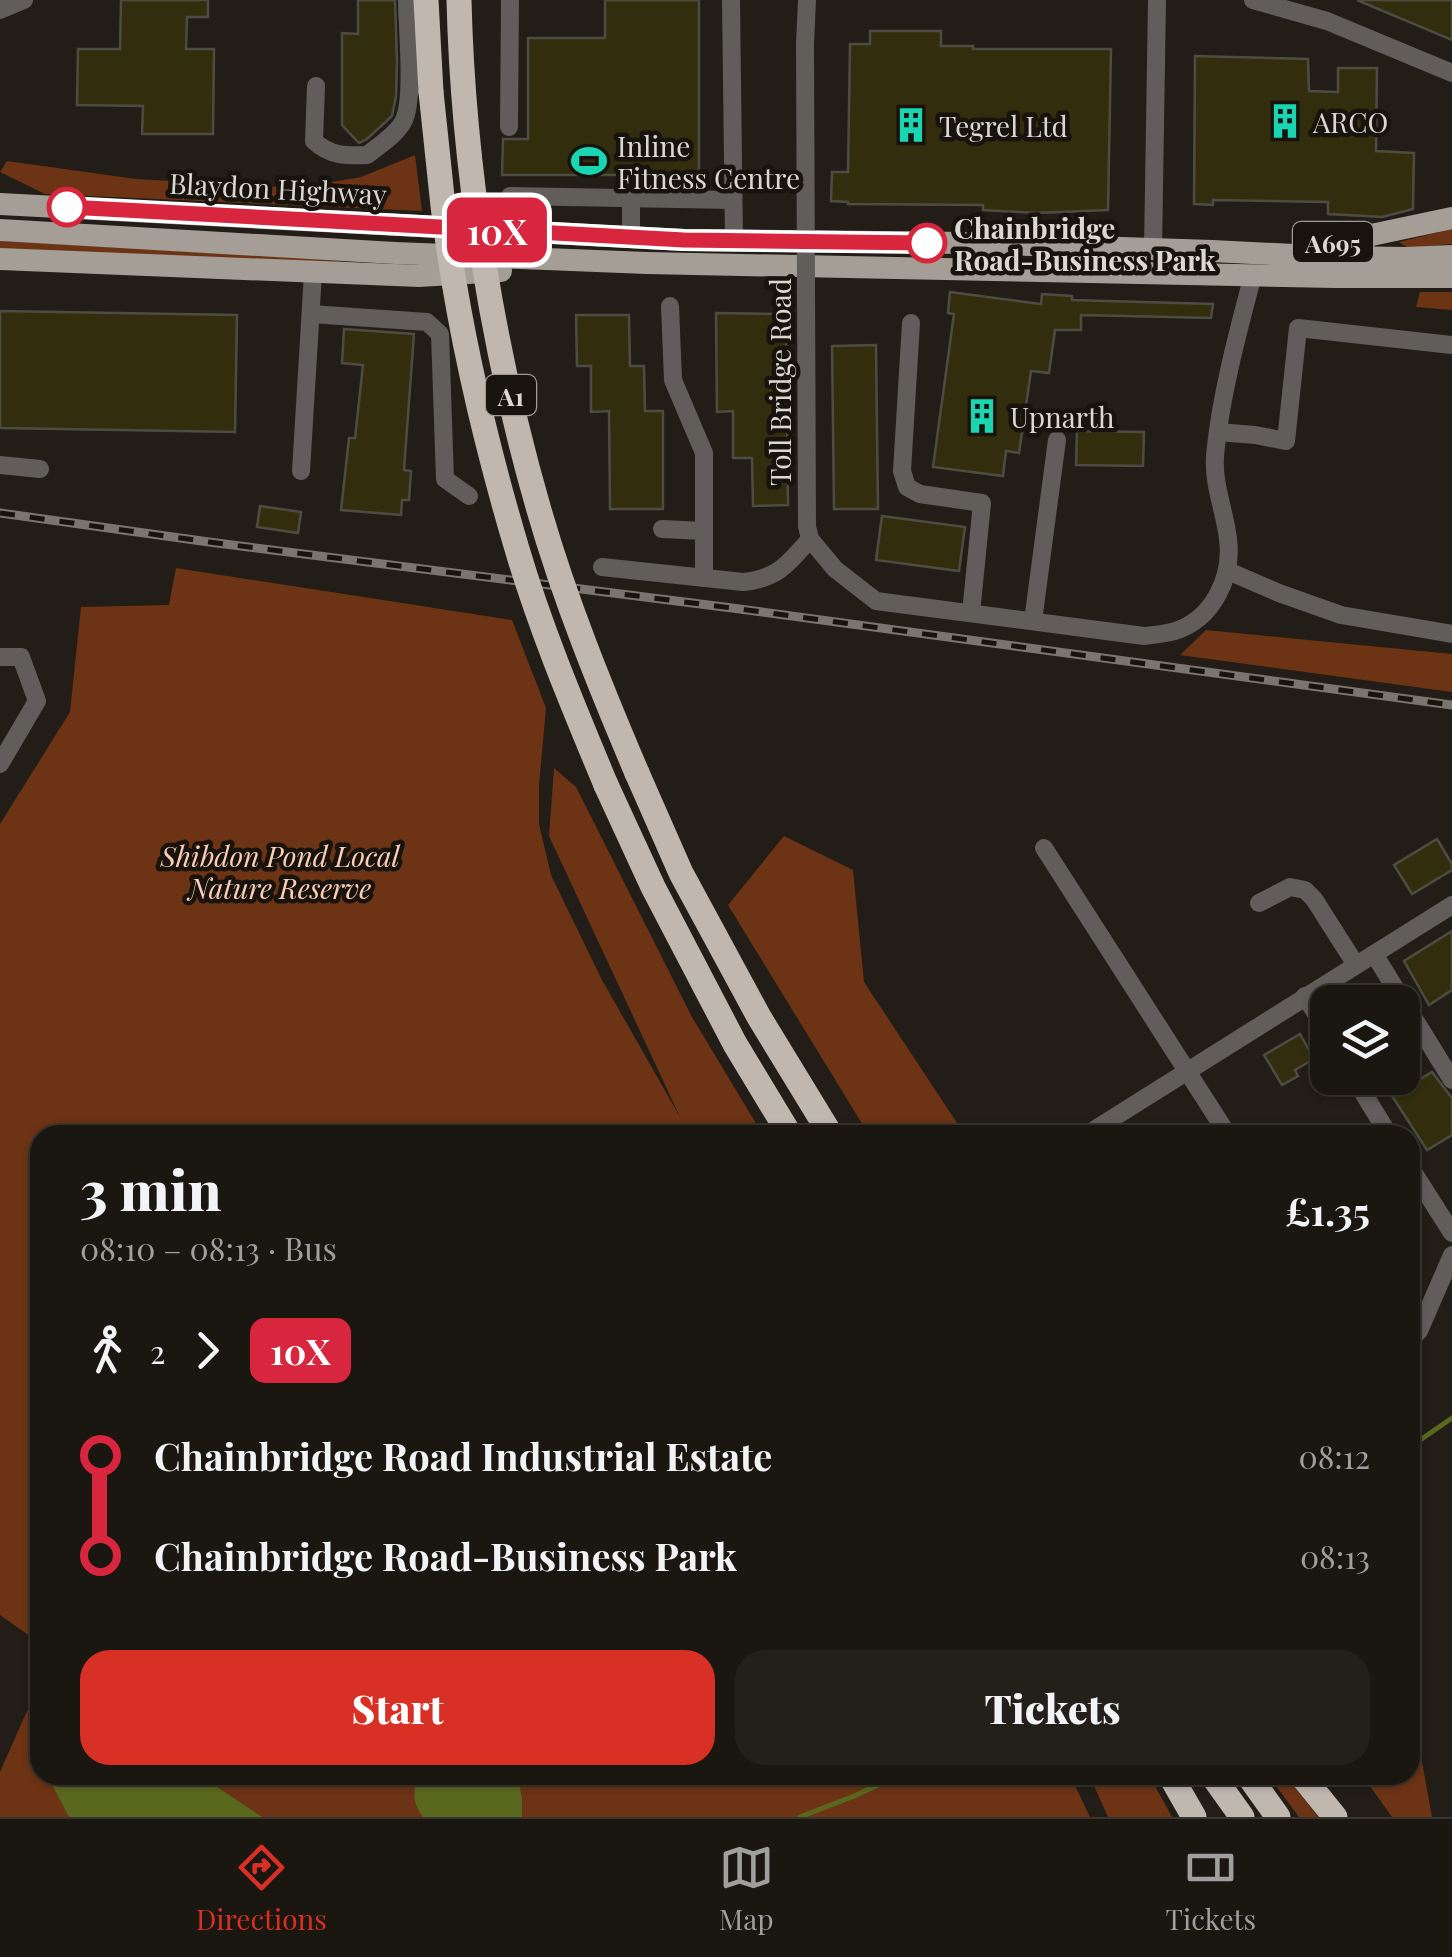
<!DOCTYPE html>
<meta charset="utf-8">
<style>
:root{--surface:#1a1610;--page:#231f19;--text:#f1f3f6;--muted:#9f9f9f;--line:#383530;--accent:#d93025}
body{margin:0;font-family:"Playfair Display",serif;background:var(--page);color:var(--text);height:100vh;display:flex;flex-direction:column;font-size:38px;white-space:nowrap}
*{box-sizing:border-box;margin:0}
p{font-size:32px;color:var(--muted)}
.icon{flex:none;width:55px;height:55px;fill:none;stroke:currentColor;stroke-width:2;stroke-linecap:round;stroke-linejoin:round}
.map{position:relative;flex:1;overflow:hidden}
.details{position:absolute;left:30px;top:1125px;width:1390px;height:660px;display:flex;flex-direction:column;background:var(--surface);border-radius:30px;box-shadow:0 2px 8px #0004,0 0 0 2px var(--line)}
.details>*{flex:none}
.badge{padding:0 20px;border-radius:15px;font-size:35px;line-height:65px}
.buttons{position:absolute;left:1310px;top:985px;display:grid;gap:20px}
.buttons a{display:grid;place-items:center;width:110px;height:110px;border-radius:20px;background:var(--surface);box-shadow:0 2px 8px #0004,0 0 0 2px var(--line);font-size:50px}
.map>.badge{position:absolute;translate:-50% -50%;box-shadow:0 0 0 5px #fff}
.legs{display:flex;align-items:center;gap:15px;height:110px;padding:0 50px;font-size:32px}
.legs p{margin-inline-start:auto}
.headline{display:flex;align-items:center;justify-content:space-between;height:170px;padding:0 50px}
h1{font-size:55px;font-weight:800;line-height:75px}
.action{display:flex;gap:20px;margin-top:auto;padding:20px 50px}
.action a{flex:1;height:115px;border-radius:30px;background:var(--accent);color:#fff;font-size:40px;font-weight:800;line-height:115px;text-align:center}
.action a+a{background:var(--page);color:var(--text)}
ul{padding:0 50px;list-style:none}
li{display:flex;align-items:center;gap:35px;height:100px;font-size:38px}
li i{display:grid;place-items:center;width:15px;height:100%;margin:0 12px;background:currentColor}
li i::after{content:'';width:25px;height:25px;margin:-12px;border:8px solid;border-radius:50%;background:var(--surface)}
li p{margin-inline-start:auto}
li:first-child i{background:linear-gradient(#0000 50%,currentColor 0)}
li:last-child i{background:linear-gradient(currentColor 50%,#0000 0)}
.tab-bar{display:flex;justify-content:space-around;align-items:center;height:140px;border-top:2px solid var(--line);background:var(--surface);font-size:28px;color:var(--muted)}
.tab-bar a{display:grid;justify-items:center;gap:5px}
.tab-bar .selected{color:var(--accent)}
.map>svg:first-child{display:block}
.green{fill:#6c3314}
.water{fill:#5a681e}
.lines{fill:none;stroke-linecap:round;stroke-linejoin:round}
.stream{stroke:#5a681e;stroke-width:5}
.building{fill:#322e0d;stroke:#4d4c42;stroke-width:2.5}
.minor{stroke:#615d5a;stroke-width:18}
.major{stroke:#a59e97;stroke-width:22}
.highway{stroke:#c0b7af;stroke-width:25}
.rail-casing{stroke:#7a756f;stroke-width:9}
.rail{stroke:#18140d;stroke-width:5;stroke-dasharray:15;stroke-linecap:butt}
.minor-bridge{stroke:#615d5a;stroke-width:18}
.highway-bridge{stroke:#c0b7af;stroke-width:25}
.line-1-casing{stroke:#fff;stroke-width:22}
.line-1{stroke:#d7263d;stroke-width:15}
.stop-1-dot{fill:#fff;stroke:#d7263d;stroke-width:5}
.labels{text-anchor:middle;dominant-baseline:central;stroke-width:9;stroke-linejoin:round;paint-order:stroke}
.shield{fill:#18140d;stroke:#a09d98;stroke-width:2.5}
.shield-label{font-size:25px;font-weight:bold;fill:#dbd8d3}
.poi-label{font-size:28px;fill:#dbd8d3;stroke:#18140d;text-anchor:start}
.street-label{font-size:28px;fill:#dbd8d3;stroke:#18140d}
.stop-label{font-size:28px;font-weight:bold;fill:#dbd8d3;stroke:#18140d;text-anchor:start}
.park-label{font-size:28px;font-style:italic;fill:#fdcdb7;stroke:#18140d}
</style>
<div class="map">
<svg width="1452" height="1817" viewBox="0 0 1452 1817">
<rect width="100%" height="100%" fill="#221d16"/>
<!-- green -->
<g class="green">
<polygon points="415,155 422,211 45,194 0,172 7,161 136,179 297,188 361,177"/>
<polygon points="1452,229 1452,244 1408,248 1399,242"/>
<polygon points="0,241 304,258 428,269 0,251"/>
<polygon points="1420,292 1452,292 1452,310 1416,307"/>
<polygon points="176,568 512,620 546,708 539,785 539,824 551,875 602,980 680,1117 549,836 554,768 576,787 692,1017 763,1135 40,1135 40,1643 0,1615 0,824 70,712 81,607 169,605"/>
<polygon points="1206,630 1452,654 1452,692 1180,655"/>
<polygon points="784,836 853,870 864,982 965,1135 869,1135 728,905"/>
<polygon points="40,1692 40,1775 1070,1775 1090,1817 0,1817 0,1772 26,1713"/>
<polygon points="1410,1696 1432,1817 1392,1817 1362,1775 1410,1775"/>
<polygon points="1089,1775 1149,1775 1172,1817 1108,1817"/>
<polygon points="1268,1775 1285,1775 1318,1817 1299,1817"/>
</g>
<!-- water -->
<g class="water">
<polygon points="47,1775 199,1775 262,1817 69,1817"/>
<path d="M418 1775H517L522 1798V1817H423C412 1803 413 1791 418 1775Z"/>
</g>
<g class="lines">
<!-- stream -->
<g class="stream">
<polyline points="1410,1447 1452,1418"/>
<polyline points="1410,1525 1418,1468 1418,1440"/>
<polyline points="1410,1622 1418,1716"/>
<polyline points="800,1817 854,1796 900,1775"/>
</g>
</g>
<!-- building -->
<g class="building">
<polygon points="121,0 208,0 208,17 187,17 186,49 214,49 213,134 142,134 143,106 77,105 78,49 120,49"/>
<polygon points="358,0 395,0 397,63 396,96 392,116 367,139 359,143 342,125 342,33 358,34"/>
<polygon points="605,0 699,0 699,175 502,175 503,139 528,139 528,38 605,38"/>
<polygon points="1357,0 1452,0 1452,40"/>
<polygon points="870,31 941,31 941,46 973,46 973,49 1111,49 1108,210 1037,213 983,210 983,205 848,204 848,202 831,201 832,172 848,172 850,44 870,44"/>
<polygon points="1195,56 1308,59 1309,91 1338,92 1338,68 1377,68 1376,151 1414,153 1413,209 1382,217 1328,214 1328,202 1213,200 1213,205 1194,204"/>
<polygon points="950,292 1041,304 1042,294 1072,296 1072,300 1213,304 1211,318 1081,315 1081,330 1055,330 1049,373 1031,371 1019,453 1006,451 1003,476 933,467 954,314 948,313"/>
<polygon points="0,311 237,315 235,432 0,428"/>
<polygon points="716,313 786,314 788,505 753,506 752,458 733,458 733,411 717,412"/>
<polygon points="576,315 629,315 630,366 644,366 645,411 663,411 663,509 610,509 609,411 591,412 591,366 577,366"/>
<polygon points="344,329 414,334 404,470 411,471 409,500 402,500 401,515 341,510 349,438 355,438 363,365 342,363"/>
<polygon points="876,345 878,509 834,509 832,346"/>
<polygon points="1077,431 1144,432 1143,466 1076,465"/>
<polygon points="260,506 301,512 298,533 257,527"/>
<polygon points="882,516 965,527 959,571 876,560"/>
<polygon points="1437,839 1452,864 1452,870 1412,894 1394,865"/>
<polygon points="1452,931 1452,990 1429,1005 1404,961"/>
<polygon points="1300,1034 1314,1059 1295,1070 1298,1076 1282,1085 1264,1055"/>
<polygon points="1432,1072 1452,1098 1452,1135 1427,1150 1392,1096"/>
</g>
<g class="lines">
<!-- minor -->
<g class="minor">
<polyline points="731,0 734,240"/>
<polyline points="1253,0 1327,21 1452,73"/>
<polyline points="0,10 24,0"/>
<polyline points="805,44 807,0"/>
<path d="M316 86 314 141C330 156 346 156 367 155 378 146 396 135 403 122 415 100 407 28 407 0"/>
<polyline points="509,127 510,0"/>
<polyline points="510,196 732,200"/>
<polyline points="631,237 631,198"/>
<polyline points="1153,249 1157,0"/>
<polyline points="670,306 673,380 704,453 704,578"/>
<polyline points="311,314 427,322 440,334 445,479 469,496"/>
<polyline points="911,323 902,471 907,487 920,494 982,503 971,613"/>
<polyline points="1218,432 1255,435 1286,441 1298,328 1452,345"/>
<polyline points="0,465 40,469"/>
<polyline points="301,471 313,273"/>
<path d="M807 526 810 539 835 569 876 601 1144 636C1154 635 1165 634 1175 631 1213 619 1233 577 1228 539 1225 511 1213 486 1215 456 1220 399 1238 331 1253 275"/>
<polyline points="662,529 704,531"/>
<path d="M602 567 743 582C777 579 788 564 810 539"/>
<polyline points="1228,571 1279,593 1341,615 1452,634"/>
<polyline points="1033,621 1057,440"/>
<polyline points="0,657 21,657 37,701 0,764"/>
<polyline points="1044,848 1228,1135"/>
<polyline points="1259,903 1290,887 1305,890 1314,899 1356,965"/>
<polyline points="1374,954 1452,1080"/>
<polyline points="1305,996 1328,1033"/>
<polyline points="1354,1078 1389,1135"/>
<polyline points="1086,1135 1452,905"/>
<polyline points="1410,1167 1452,1233"/>
<polyline points="1410,1340 1419,1331 1452,1255"/>
</g>
<!-- major -->
<g class="major">
<polyline points="0,204 684,240 967,243 1212,251 1333,257 1406,258 1452,256"/>
<polyline points="0,230 395,253 647,263 1335,277 1452,277"/>
<polyline points="1310,243 1338,242 1452,218"/>
<polyline points="0,259 419,276 501,271"/>
</g>
<!-- highway -->
<g class="highway">
<polyline points="426,0 431,92"/>
<polyline points="637,773 681,873 759,1017 831,1135"/>
<polyline points="606,785 653,887 735,1044 790,1135"/>
<polyline points="1170,1775 1194,1817"/>
<polyline points="1212,1775 1242,1817"/>
<polyline points="1248,1775 1278,1817"/>
<polyline points="1301,1775 1335,1817"/>
</g>
<defs>
<polyline id="rail" points="0,513 209,542 732,608 1452,705"/>
</defs>
<!-- rail casing -->
<use href="#rail" class="rail-casing"/>
<!-- rail -->
<use href="#rail" class="rail"/>
<!-- minor-bridge -->
<polyline class="minor-bridge" points="805,44 807,526"/>
<!-- highway-bridge -->
<g class="highway-bridge">
<path d="M459 0C463 168 492 348 539 510 565 600 600 686 637 773"/>
<path d="M431 92C435 130 439 168 443 206 457 322 484 438 517 549 541 630 574 708 606 785"/>
</g>
</g>
<g class="lines">
<defs>
<polyline id="line-1" points="67,207 684,240 927,243"/>
</defs>
<!-- line-1 casing -->
<use href="#line-1" class="line-1-casing"/>
<!-- line-1 -->
<use href="#line-1" class="line-1"/>
</g>
<!-- icons -->
<defs>
<symbol id="building-bare" viewBox="-9 -9 18 18"><path d="M-4-6H4V6H1V3H-1V6H-4ZM-2.5-4.3h1.7v1.8h-1.7ZM.8-4.3h1.7v1.8H.8ZM-2.5-1h1.7V.8h-1.7ZM.8-1h1.7V.8H.8Z" fill="#19d5b2" stroke="#18140d" stroke-width="2.5" paint-order="stroke"/></symbol>
<symbol id="stadium-bare" viewBox="-9 -9 18 18"><path d="M0-5a6.5 5 0 1 0 0 10a6.5 5 0 1 0 0-10ZM-3.5-1.8h7v3.6h-7Z" fill="#19d5b2" stroke="#18140d" stroke-width="2.5" paint-order="stroke"/></symbol>
</defs>
<g fill-rule="evenodd">
<use href="#building-bare" x="1260" y="96" width="50" height="50"/>
<use href="#building-bare" x="886" y="100" width="50" height="50"/>
<use href="#stadium-bare" x="564" y="136" width="50" height="50"/>
<use href="#building-bare" x="957" y="391" width="50" height="50"/>
</g>
<!-- markers -->
<g class="stop-1-dot">
<circle cx="67" cy="207" r="18"/>
<circle cx="927" cy="243" r="18"/>
</g>
<g class="labels">
<!-- shield labels -->
<g class="shield">
<rect x="1293" y="222" width="80" height="40" rx="8"/>
<rect x="486" y="375" width="50" height="40" rx="8"/>
</g>
<g class="shield-label">
<text x="1333" y="242">A695</text>
<text x="511" y="395">A1</text>
</g>
<!-- poi labels -->
<g class="poi-label">
<text x="1313" y="121">ARCO</text>
<text x="939" y="125">Tegrel Ltd</text>
<text x="617" y="145">Inline<tspan x="617" dy="32">Fitness Centre</tspan></text>
<text x="1010" y="416">Upnarth</text>
</g>
<!-- street labels -->
<g class="street-label">
<text transform="translate(278 188) rotate(3)">Blaydon Highway</text>
<text transform="translate(779 382) rotate(-90)">Toll Bridge Road</text>
</g>
<!-- stop labels -->
<g class="stop-label">
<text x="954" y="227">Chainbridge<tspan x="954" dy="32">Road-Business Park</tspan></text>
</g>
<!-- park labels -->
<g class="park-label">
<text x="280" y="855">Shibdon Pond Local<tspan x="280" dy="32">Nature Reserve</tspan></text>
</g>
</g>
</svg>
<div class="buttons">
<a><svg class="icon" aria-label="layers" viewBox="0 0 24 24"><path d="M12 4l9 5-9 5-9-5zM3 14l9 5 9-5"/></svg></a>
</div>
<b class="badge" style="left:497px;top:230px;background:#d7263d;color:#fff">10X</b>
<section class="details">
<div class="headline"><div><h1>3 min</h1><p>08:10 – 08:13 · Bus</p></div><b>£1.35</b></div>
<div class="legs"><svg class="icon" aria-label="walk" viewBox="0 0 24 24"><circle cx="13" cy="4" r="2"/><path d="M13 8l-2 6 4 7M11 14l-3 7M7 12l3-4h3l4 4"/></svg>2<svg class="icon" aria-label="forward" viewBox="0 0 24 24"><path d="M9 5l7 7-7 7"/></svg><b class="badge" style="background:#d7263d;color:#fff">10X</b></div>
<ul>
<li><i style="color:#d7263d"></i><b>Chainbridge Road Industrial Estate</b><p>08:12</p></li>
<li><i style="color:#d7263d"></i><b>Chainbridge Road-Business Park</b><p>08:13</p></li>
</ul>
<div class="action"><a>Start</a><a>Tickets</a></div>
</section>
</div>
<nav class="tab-bar">
<a class="selected"><svg class="icon" aria-label="directions" viewBox="0 0 24 24"><path d="M12 3l9 9-9 9-9-9zM9 14v-3h6M13 9l2 2-2 2"/></svg>Directions</a>
<a><svg class="icon" aria-label="map" viewBox="0 0 24 24"><path d="M3 6l6-2 6 2 6-2v14l-6 2-6-2-6 2zM9 4v14M15 6v14"/></svg>Map</a>
<a><svg class="icon" aria-label="tickets" viewBox="0 0 24 24"><path d="M3 7h18v10H3zM15 7v10"/></svg>Tickets</a>
</nav>
